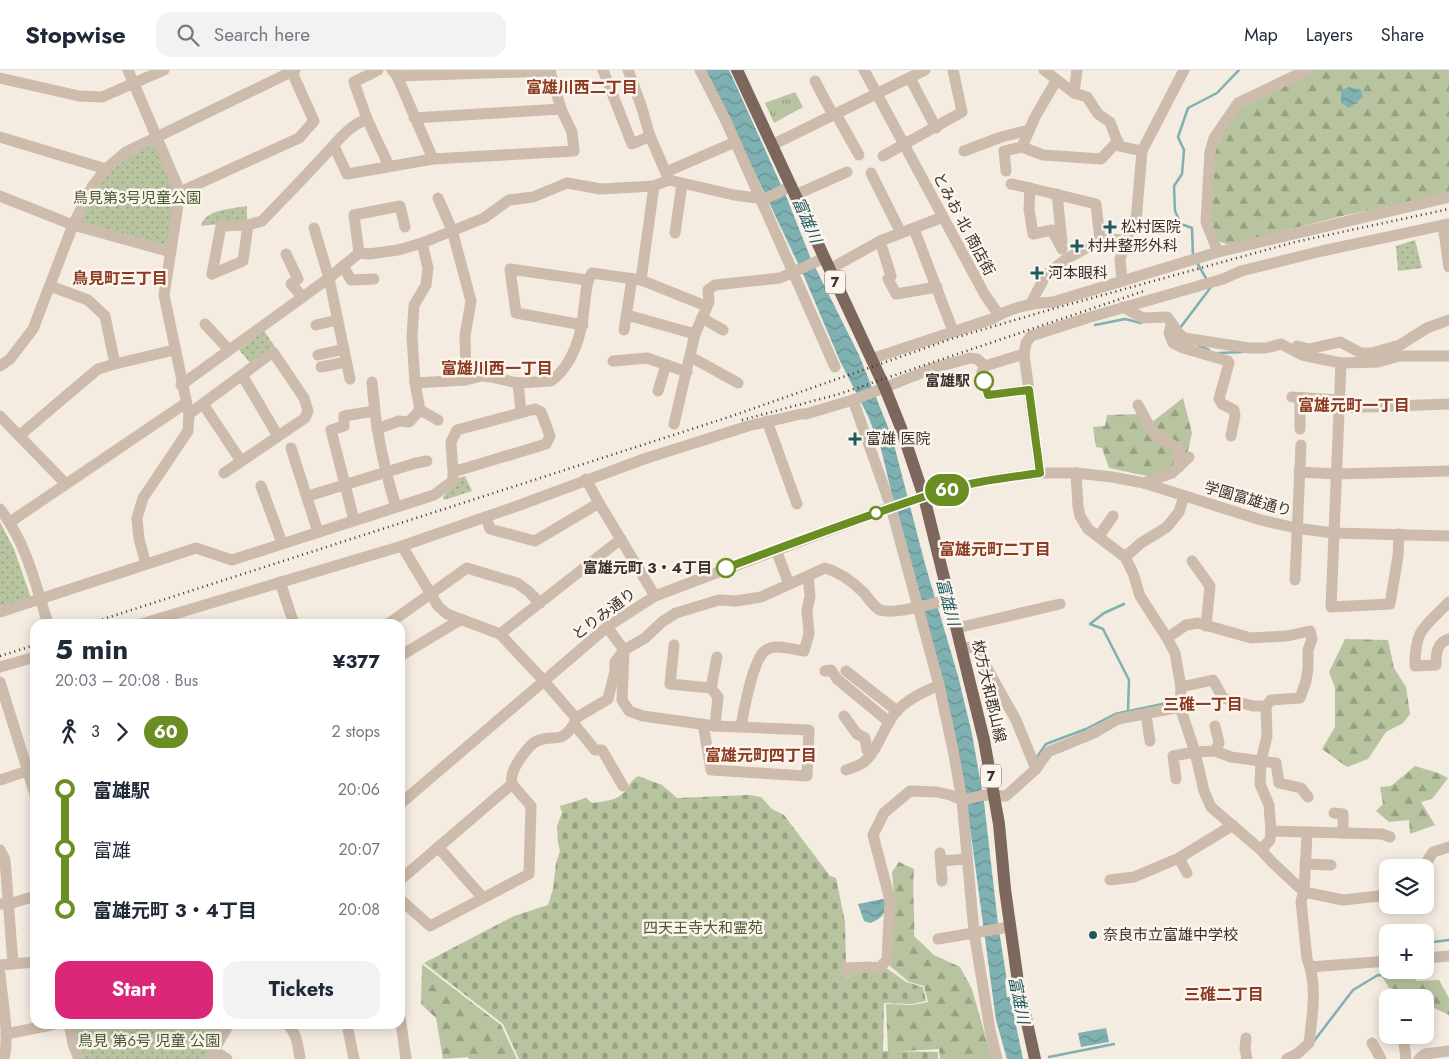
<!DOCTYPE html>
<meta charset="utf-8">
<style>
:root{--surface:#fff;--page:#f2f2f3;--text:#1f2937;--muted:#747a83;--line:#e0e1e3;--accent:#db2777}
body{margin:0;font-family:Jost,"Noto Sans JP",sans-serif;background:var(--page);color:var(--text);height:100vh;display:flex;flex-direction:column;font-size:19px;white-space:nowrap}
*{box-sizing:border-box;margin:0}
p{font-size:16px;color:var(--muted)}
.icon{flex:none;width:28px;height:28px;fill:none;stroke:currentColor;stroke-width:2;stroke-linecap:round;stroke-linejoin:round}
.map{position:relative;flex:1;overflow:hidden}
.side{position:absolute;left:30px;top:549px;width:375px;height:410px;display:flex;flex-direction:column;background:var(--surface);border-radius:15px;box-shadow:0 2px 12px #0003}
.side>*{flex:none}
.badge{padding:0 10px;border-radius:16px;font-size:18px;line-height:32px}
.fabs{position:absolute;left:1379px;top:789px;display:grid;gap:10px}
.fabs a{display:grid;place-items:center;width:55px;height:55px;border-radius:10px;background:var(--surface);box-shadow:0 2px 12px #0003;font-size:25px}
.map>.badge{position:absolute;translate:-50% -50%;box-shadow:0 0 0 2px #fff}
.legs{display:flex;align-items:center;gap:8px;height:55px;padding:0 25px;font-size:16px}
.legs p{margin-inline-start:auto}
.summary{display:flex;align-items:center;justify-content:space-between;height:85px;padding:0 25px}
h1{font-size:28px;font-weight:700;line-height:38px}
.action{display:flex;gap:10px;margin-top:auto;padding:10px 25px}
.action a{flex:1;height:58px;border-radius:15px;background:var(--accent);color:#fff;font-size:20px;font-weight:700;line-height:58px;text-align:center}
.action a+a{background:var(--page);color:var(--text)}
ul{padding:0 25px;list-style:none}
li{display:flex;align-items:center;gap:18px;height:60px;font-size:19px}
li i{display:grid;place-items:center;width:8px;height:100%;margin:0 6px;background:currentColor}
li i::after{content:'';width:12px;height:12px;margin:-6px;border:4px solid;border-radius:50%;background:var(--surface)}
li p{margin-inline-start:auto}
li:first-child i{background:linear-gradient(#0000 50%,currentColor 0)}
li:last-child i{background:linear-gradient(currentColor 50%,#0000 0)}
header{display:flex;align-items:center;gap:30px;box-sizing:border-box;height:70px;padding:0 25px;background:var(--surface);border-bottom:1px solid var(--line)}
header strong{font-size:24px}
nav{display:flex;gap:28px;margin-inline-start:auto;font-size:18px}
.search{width:350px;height:45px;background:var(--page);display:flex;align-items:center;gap:12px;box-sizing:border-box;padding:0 18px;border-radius:15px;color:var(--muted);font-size:19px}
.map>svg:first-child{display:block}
.grass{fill:url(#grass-tufts)}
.forest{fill:url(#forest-firs)}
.cemetery{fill:url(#cemetery-stones)}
.park{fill:url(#park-dots)}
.water{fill:url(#water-waves)}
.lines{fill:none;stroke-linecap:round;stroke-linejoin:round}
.stream{stroke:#7fb0b2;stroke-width:2.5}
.minor{stroke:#cdbbac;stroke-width:11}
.major{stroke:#7d675c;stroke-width:12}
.rail{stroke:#3b302b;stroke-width:2.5;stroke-dasharray:1 4;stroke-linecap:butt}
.line-1-casing{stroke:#fff;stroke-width:11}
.line-1{stroke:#6b8e23;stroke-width:8}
.poi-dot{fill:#1f5a5e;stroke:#fbf5ee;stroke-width:2}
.stop-1-dot{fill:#fff;stroke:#6b8e23;stroke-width:2.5}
.labels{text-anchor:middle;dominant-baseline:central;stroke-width:5;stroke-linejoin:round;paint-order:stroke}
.shield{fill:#fbf5ee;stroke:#756b66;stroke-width:1}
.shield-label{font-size:14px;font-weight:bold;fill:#3b302b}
.park-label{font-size:15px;fill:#4a5a2e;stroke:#fbf5ee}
.street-label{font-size:15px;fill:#3b302b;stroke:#fbf5ee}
.poi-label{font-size:15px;fill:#3b302b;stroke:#fbf5ee;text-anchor:start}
.stop-label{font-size:15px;font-weight:bold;fill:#3b302b;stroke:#fbf5ee;text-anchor:end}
.neighbourhood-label{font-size:16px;font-weight:bold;fill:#8c3b22;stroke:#fbf5ee}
.water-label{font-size:16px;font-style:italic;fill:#1f5a5e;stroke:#fbf5ee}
</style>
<header>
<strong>Stopwise</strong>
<div class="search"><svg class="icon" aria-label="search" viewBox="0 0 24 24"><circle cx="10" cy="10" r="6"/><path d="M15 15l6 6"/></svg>Search here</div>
<nav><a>Map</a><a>Layers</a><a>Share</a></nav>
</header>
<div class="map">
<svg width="1449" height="989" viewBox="0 0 1449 989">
<defs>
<pattern id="grass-tufts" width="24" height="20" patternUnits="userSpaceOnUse" patternTransform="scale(1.25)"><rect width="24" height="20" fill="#b8c4a0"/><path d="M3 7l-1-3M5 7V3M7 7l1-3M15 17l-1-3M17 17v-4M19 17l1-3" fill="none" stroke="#97a083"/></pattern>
<pattern id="forest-firs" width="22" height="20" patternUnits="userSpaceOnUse" patternTransform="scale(1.25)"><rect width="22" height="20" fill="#b8c4a0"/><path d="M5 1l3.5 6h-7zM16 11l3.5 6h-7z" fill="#97a083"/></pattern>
<pattern id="cemetery-stones" width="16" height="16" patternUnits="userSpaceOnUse" patternTransform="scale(1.25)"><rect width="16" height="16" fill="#b8c4a0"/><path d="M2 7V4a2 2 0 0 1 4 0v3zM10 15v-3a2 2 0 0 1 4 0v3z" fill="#97a083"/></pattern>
<pattern id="park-dots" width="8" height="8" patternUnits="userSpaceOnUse" patternTransform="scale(1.25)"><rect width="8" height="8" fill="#b8c4a0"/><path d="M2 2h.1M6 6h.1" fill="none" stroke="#97a083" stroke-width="1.8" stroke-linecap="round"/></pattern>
<pattern id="water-waves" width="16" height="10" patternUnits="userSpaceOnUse" patternTransform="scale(1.25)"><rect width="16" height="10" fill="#7fb0b2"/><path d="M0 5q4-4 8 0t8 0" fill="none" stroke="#699091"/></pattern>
</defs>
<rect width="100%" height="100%" fill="#f4ebe1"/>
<!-- grass -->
<polygon class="grass" points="795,22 803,37 774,53 765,33"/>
<!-- forest -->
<g class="forest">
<polygon points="1310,0 1449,0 1449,124 1342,146 1229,175 1216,170 1209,147 1213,83 1234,41"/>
<polygon points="1183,328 1192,363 1187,385 1167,402 1152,407 1109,398 1102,378 1096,377 1093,357 1105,356 1107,345 1140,344 1147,356"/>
<polygon points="1345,569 1388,570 1394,598 1406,617 1410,644 1403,653 1386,662 1368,689 1347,697 1322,679 1335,657 1335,618 1329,602"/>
<polygon points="1415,696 1438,703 1448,708 1432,729 1421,732 1435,755 1410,764 1409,750 1389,752 1376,741 1383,734 1380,717 1391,716"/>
<path d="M899 792 914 799C912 821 915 844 914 866L934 885 960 897 972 919 992 989H940L939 979 888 982 886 934 912 935 928 932 924 916 909 912 890 896 894 825 892 802Z"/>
<polygon points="422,894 501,955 517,989 469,989 468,987 443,989 436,948 421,934"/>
<polygon points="1390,900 1412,900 1416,911 1439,910 1449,928 1449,945 1432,937 1426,941 1425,928 1415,927 1411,922 1389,918 1379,901"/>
</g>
<!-- cemetery -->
<path class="cemetery" d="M638 706 662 715 677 728 749 725 761 727 772 739 784 745 830 806 836 808 845 852 846 893 878 892 906 912 923 917 926 931 911 934 884 933 883 981 938 982V989H519L503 954 424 893 514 846 548 835 553 819 556 793 560 781 558 773 557 756 562 743 560 736 586 728 592 733C604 731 618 731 625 721 630 715 631 711 638 706Z"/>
<!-- park -->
<g class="park">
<path d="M152 74 156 76 176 122 169 176 81 153 80 150C83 142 86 133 90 125 105 101 128 86 152 74Z"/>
<path d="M247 136V151L201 156C205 139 232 139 247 136Z"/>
<polygon points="1415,170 1422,198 1398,201 1396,176"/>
<polygon points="264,261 275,277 251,294 239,280"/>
<polygon points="465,406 472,421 444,430 443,427 459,408"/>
<polygon points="0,452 14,479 31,528 0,539"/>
<polygon points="75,954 225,954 205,989 83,989 73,956"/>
</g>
<!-- water -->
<g class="water">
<polygon points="706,0 729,0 786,126 811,189 859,285 892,367 925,494 958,606 972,664 984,732 998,854 1007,911 1005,912 1007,927 1010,927 1023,989 1007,989 996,950 967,735 881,379 868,346 840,291 803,204"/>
<polygon points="1349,17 1361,20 1363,27 1349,38 1341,33 1341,21"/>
<path d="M883 829 887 832C885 845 881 849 870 853L864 851 858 834Z"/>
<polygon points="1106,958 1109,972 1081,977 1078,963"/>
</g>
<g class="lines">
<!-- stream -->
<g class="stream">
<polyline points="1193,187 1192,158 1181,154 1175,141 1174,116 1182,104 1184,80 1178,67 1188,38 1217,23 1239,0"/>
<polyline points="1196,191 1207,210"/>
<polyline points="1095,255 1125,249 1141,253"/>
<polyline points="1180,258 1211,217"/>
<polyline points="1198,275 1209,280"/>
<polyline points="1219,283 1243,282"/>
<polyline points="1124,534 1104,543 1090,554 1103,559 1129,610 1128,640"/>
<polyline points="1037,687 1046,674 1086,659 1115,644 1167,633"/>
<polyline points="1425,873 1449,870"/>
<polyline points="1314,971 1353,920 1378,905 1404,907 1405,900"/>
<polyline points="1049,987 1114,974"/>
</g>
<!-- minor -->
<g class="minor">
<polyline points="128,0 180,122 164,225 189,344 188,361 143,428 137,448 139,469 146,494"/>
<polyline points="378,0 354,12 367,49 389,96"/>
<polyline points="392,0 397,6 433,89 574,81 572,62 561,39 414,48"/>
<polyline points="603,0 632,74 650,66"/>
<polyline points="628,0 641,35 650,66 669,110"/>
<polyline points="700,0 726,51 835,297"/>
<polyline points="864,0 985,225 999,245"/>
<polyline points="1044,0 1074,23 1087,27 1098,44 1110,52 1119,76 1142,81"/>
<polyline points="550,1 561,39"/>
<polyline points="397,6 550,1 549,0"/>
<polyline points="0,8 79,26 102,27 164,0"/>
<polyline points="910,8 936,58"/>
<polyline points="815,11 833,45"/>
<polyline points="1074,23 1077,0"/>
<polyline points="836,44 859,85"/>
<polyline points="0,67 106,99"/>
<polyline points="772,75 925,0"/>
<polyline points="334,76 347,104 433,89"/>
<polyline points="1022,77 1035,47 1056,11"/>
<polyline points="964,81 1001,67 1029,60"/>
<polyline points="883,86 962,42 953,0"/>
<polyline points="1006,101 1004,81 1022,77 1043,85 1101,89 1118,71"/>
<polyline points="666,102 735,72"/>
<polyline points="871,103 901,163"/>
<polyline points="1011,114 1030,118 1096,134 1100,170"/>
<polyline points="1030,118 1029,139 1033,164 1052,160 1062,179"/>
<polyline points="180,122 299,68 314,51 291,0"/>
<polyline points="1057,124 1062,172"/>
<polyline points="795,125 847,102"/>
<polyline points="0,126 73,155 171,182"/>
<polyline points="438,128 452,160 471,231 465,266 466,310"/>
<polyline points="1443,155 1449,197"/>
<polyline points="314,158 329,208 350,309"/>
<polyline points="914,159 953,261"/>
<polyline points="675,163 682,114"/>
<polyline points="880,171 891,206 888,209 896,224 937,217"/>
<polyline points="1218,182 1206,152 1210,82 1214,68 1238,33 1307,0"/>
<polyline points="359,183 354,145 400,136 405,157"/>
<polyline points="286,184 298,209 291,214 303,227"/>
<polyline points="343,196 351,210 374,209"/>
<polyline points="830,199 880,171 943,147"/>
<path d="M212 204 221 156 248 155 262 151C282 130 302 110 321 89 337 73 346 57 367 49"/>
<polyline points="212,204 243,191 248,155"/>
<polyline points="1122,211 1120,190 1125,170 1136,151 1142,81 1184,0"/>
<polyline points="50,216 88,230 105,246 115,294"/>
<polyline points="1031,233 1046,205 1066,189 1103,169 1125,170"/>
<polyline points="706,236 641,210 654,116 669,110 734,125 765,129 791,116"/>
<path d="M1123 237 1143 248 1167 247C1175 255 1174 261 1184 268L1249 278H1266L1281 274 1302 285 1341 293 1378 292 1399 286H1449"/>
<polyline points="627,245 695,264"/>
<polyline points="702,248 723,260"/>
<polyline points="205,254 229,280"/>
<polyline points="316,255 337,250"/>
<polyline points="583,255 516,243 510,199 587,210"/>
<polyline points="1171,255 1169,263 1173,273 1183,278 1228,291 1229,293 1219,329 1222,334 1234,340 1235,346 1231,366"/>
<polyline points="624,260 632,209"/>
<polyline points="1297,276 1309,279 1340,272 1361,283 1372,283 1400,275 1427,258 1449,250"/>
<polyline points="1024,284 985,296 982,302 988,325 1029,320"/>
<polyline points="318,285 344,279"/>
<polyline points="691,287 738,313"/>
<path d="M871 289 992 249C1011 237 1031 233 1053 232L1218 182 1449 127"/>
<polyline points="613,291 647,288 687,302"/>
<polyline points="1341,293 1331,537 1390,534 1398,486 1399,464"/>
<polyline points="0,296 10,289 33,259 73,155 92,117 106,99 126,82 295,0"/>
<polyline points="321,297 346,292"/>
<polyline points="242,305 278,366"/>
<path d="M372 312C375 355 383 396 396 437"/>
<path d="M415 313 466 310 481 306 491 307 518 313 551 311C573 295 582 264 584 238 586 226 585 213 592 203L641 210"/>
<polyline points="518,313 521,342"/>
<polyline points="181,315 329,208 359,183 369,184 398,180 422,173 484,148 509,130 533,127 567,113 601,119 654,116"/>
<polyline points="658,321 666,295"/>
<polyline points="1292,327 1339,330"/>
<polyline points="853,330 891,437 939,615 953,680 962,730 974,862 990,960 997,989"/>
<polyline points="203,334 241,391"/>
<polyline points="1138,335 1151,359 1156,365 1177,378 1179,381 1179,397"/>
<polyline points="1338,338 1449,334"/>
<polyline points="420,340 438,350"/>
<polyline points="189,344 273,282 304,328 308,341 305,348 224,403"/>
<polyline points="0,346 66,414"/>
<polyline points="767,351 797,434"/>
<polyline points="674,354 695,264 709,232 708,220 715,215 780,208 824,188"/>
<polyline points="377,359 399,351 409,352 420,340 415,313 412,267 414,235 426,215 428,198 422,173"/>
<polyline points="1300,359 1300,328"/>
<polyline points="20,365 98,299 115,294 174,280"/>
<polyline points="291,378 318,462"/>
<polyline points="1299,402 1336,404 1449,401"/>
<polyline points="1040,403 1024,284 1026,273 1031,266 1087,248 1223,209 1241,201 1322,181 1449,154"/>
<path d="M1076 403 1078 436 1080 446 1088 459 1125 487 1133 503 1140 526 1167 568 1175 583 1181 617 1180 637 1195 682 1204 721 1211 737 1261 780 1273 793 1304 822 1301 831 1307 889C1318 914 1312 947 1309 973L1297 984 1287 989"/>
<polyline points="586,409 599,433 655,526"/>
<polyline points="1144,413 1172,403 1189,387"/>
<polyline points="261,416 282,473"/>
<polyline points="308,426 416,393 427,391"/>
<path d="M0 439C27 474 35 513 48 554"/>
<polyline points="486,447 490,459 535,471 599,433"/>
<polyline points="354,450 331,360 344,356 344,346 374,341"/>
<polyline points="10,452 186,333"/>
<polyline points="1099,466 1113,446"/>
<polyline points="402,476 438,536 447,544 500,564 544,611 576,648 574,654 595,680 602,680 623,716"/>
<polyline points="776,480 789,514"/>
<polyline points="1125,487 1141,473 1167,457 1179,442 1184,426"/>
<polyline points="1192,491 1210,516 1206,556"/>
<polyline points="1295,510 1301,375"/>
<polyline points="280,512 294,554"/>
<path d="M1449 532C1424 558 1415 558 1415 596L1436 595C1436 583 1437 572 1449 569"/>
<polyline points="0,542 196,478 232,490 434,425 453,411 453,402 546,374 550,366 541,342 535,339 457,360 451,372 453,402"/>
<polyline points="141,554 402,476 520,435 644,389 748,356 801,344 806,344 853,330 934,298 970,288 977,289 985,296"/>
<polyline points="388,554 467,498 517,513 528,521 540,533"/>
<polyline points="607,557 624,580 622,630 629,641 643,646 715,656 809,660 807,706 711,700 703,654"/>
<polyline points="957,558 1060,534"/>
<polyline points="500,564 621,469"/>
<polyline points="1167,568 1186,555 1198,553 1251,568 1287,566 1310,561 1312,569 1308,580 1308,599 1306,611 1300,628 1271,630 1266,636 1253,636 1223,628 1213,610 1181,617"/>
<polyline points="674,575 670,614 711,618 718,627 715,656"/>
<polyline points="962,578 975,577 1016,650 1036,699"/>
<polyline points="400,586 460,550"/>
<polyline points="0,597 35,587"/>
<polyline points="825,601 831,600 837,609 889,652"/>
<polyline points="846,601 897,641"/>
<polyline points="0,612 35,724"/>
<polyline points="711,618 717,587"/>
<polyline points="1146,644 1150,671"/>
<polyline points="844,646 857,664 865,668 867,680 871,683"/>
<path d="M576 648 608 629 615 601V592L624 580 645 568 662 552 676 543 719 530 736 531 761 527 825 498C840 502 853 512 864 523 868 528 874 537 880 540 894 545 935 533 950 529"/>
<path d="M741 656C744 640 753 588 766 580 776 573 793 580 804 581L809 564 807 540 810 526 808 506"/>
<polyline points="1215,656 1219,673 1215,681"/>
<path d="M846 700C851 698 859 696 864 692 879 679 883 657 896 642 907 629 924 622 939 615"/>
<polyline points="1176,709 1173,686 1195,682 1215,681 1231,687 1276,693 1279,713 1301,718 1308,727"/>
<polyline points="0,710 33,699"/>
<path d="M512 714C512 711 511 708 512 706 513 697 529 674 537 671 554 663 560 676 574 654"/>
<polyline points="400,734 607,557 655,526 891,437 949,419 990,410 1040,403 1076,403 1112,407 1144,413 1261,450 1296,458 1333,463 1449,466"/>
<polyline points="1271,761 1343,763 1343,744 1334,743"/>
<polyline points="1307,763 1304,822 1343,830 1388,825"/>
<polyline points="1343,763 1382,764 1390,767"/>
<polyline points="438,777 483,828"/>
<polyline points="0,780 5,790 13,894"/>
<polyline points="1261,780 1270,770 1271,761 1269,735 1260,714 1261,691 1267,666 1266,636"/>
<polyline points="940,783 942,811"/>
<polyline points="1179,788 1187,803"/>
<polyline points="941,791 966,789"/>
<polyline points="1305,794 1331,795"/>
<polyline points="1423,798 1433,782 1449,777"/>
<polyline points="400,810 512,714 531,736 529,804 430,856 400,829"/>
<polyline points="1110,810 1134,807 1179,788 1233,755"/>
<polyline points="0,834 9,834 35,826"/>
<polyline points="938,869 1009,857"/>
<polyline points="1425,888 1449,886"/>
<polyline points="0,895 35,892"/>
<polyline points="1310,897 1388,891"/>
<path d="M0 904C2 930 10 964 4 989"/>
<polyline points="847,904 847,898 870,897 878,899 887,890 890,830 873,765 884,743 910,721 937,722 950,725 962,730 984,725 1006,726 1036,699 1048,682 1094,663 1118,649 1180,637"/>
<polyline points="400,946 406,989"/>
<polyline points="69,954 73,974 79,989"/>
<path d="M287 954C297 963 298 976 300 989"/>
<polyline points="347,954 354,989"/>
<polyline points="6,964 56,954"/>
<polyline points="1403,965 1406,989"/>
<polyline points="1246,968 1245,979 1247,989"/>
<polyline points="1372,973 1381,989"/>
<polyline points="214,981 227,989"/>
<polyline points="209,989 229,954"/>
<polyline points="1419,989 1425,984 1449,981"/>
</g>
<!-- major -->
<polyline class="major" points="737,0 885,318 901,358 924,427 984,670 999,754 1005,819 1018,912 1035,989"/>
<!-- rail -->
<g class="rail">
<polyline points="742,350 839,324 1144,221"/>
<polyline points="88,554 729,347 954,268 1052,239 1295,172 1449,139"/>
<polyline points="0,586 35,575"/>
</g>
</g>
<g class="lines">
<defs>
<path id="line-1" d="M726 498C795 472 865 446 935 423 969 412 1005 408 1040 403L1029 320 988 325 984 311"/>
</defs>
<!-- line-1 casing -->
<use href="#line-1" class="line-1-casing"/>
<!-- line-1 -->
<use href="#line-1" class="line-1"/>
</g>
<!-- markers -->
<g class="poi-dot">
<path d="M1107.5 149.5h5v5h5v5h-5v5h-5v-5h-5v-5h5z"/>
<path d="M1074.5 168.5h5v5h5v5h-5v5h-5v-5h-5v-5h5z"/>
<path d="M1034.5 195.5h5v5h5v5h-5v5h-5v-5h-5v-5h5z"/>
<path d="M852.5 361.5h5v5h5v5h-5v5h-5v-5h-5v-5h5z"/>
<circle cx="1093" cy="865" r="5"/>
</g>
<g class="stop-1-dot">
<circle cx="984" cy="311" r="9"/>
<circle cx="876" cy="443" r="6"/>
<circle cx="726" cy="498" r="9"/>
</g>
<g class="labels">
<!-- shield labels -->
<g class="shield">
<rect x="825" y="200.5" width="20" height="23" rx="4"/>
<rect x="981" y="694.5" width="20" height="23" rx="4"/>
</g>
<g class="shield-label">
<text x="835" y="212">7</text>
<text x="991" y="706">7</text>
</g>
<!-- park labels -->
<g class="park-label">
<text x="137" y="128">鳥見第3号児童公園</text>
<text x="703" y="858">四天王寺大和霊苑</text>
<text x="149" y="971">鳥見 第6号 児童 公園</text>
</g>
<!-- street labels -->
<g class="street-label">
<text transform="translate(964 154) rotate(62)">とみお 北 商店街</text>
<text transform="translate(1248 429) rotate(16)">学園富雄通り</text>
<text transform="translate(604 544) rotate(-37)">とりみ通り</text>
<text transform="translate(989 621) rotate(77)">枚方大和郡山線</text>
</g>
<!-- poi labels -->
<g class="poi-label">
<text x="1121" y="157">松村医院</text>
<text x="1088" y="176">村井整形外科</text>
<text x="1048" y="203">河本眼科</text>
<text x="866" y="369">富雄 医院</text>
<text x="1103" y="865">奈良市立富雄中学校</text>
</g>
<!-- stop labels -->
<g class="stop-label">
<text x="970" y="311">富雄駅</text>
<text x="712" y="498">富雄元町 3・4丁目</text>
</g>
<!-- neighbourhood labels -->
<g class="neighbourhood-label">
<text x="582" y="17">富雄川西二丁目</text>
<text x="120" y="208">鳥見町三丁目</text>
<text x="497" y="298">富雄川西一丁目</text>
<text x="1354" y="335">富雄元町一丁目</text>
<text x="995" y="479">富雄元町二丁目</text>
<text x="1203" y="634">三碓一丁目</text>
<text x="761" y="685">富雄元町四丁目</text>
<text x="1224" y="924">三碓二丁目</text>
</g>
<!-- water labels -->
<g class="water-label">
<text transform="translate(807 150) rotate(66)">富雄川</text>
<text transform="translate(948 532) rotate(75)">富雄川</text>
<text transform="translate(1019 930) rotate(78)">富雄川</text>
</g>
</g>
</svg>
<div class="fabs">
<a><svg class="icon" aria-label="layers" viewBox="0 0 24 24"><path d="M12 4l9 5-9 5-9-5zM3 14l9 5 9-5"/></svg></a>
<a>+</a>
<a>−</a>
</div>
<b class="badge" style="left:947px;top:420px;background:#6b8e23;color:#fff">60</b>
<section class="side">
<div class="summary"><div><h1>5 min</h1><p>20:03 – 20:08 · Bus</p></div><b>¥377</b></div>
<div class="legs"><svg class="icon" aria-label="walk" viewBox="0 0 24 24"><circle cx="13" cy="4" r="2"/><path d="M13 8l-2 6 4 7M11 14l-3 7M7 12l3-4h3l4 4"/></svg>3<svg class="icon" aria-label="forward" viewBox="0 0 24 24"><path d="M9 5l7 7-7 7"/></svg><b class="badge" style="background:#6b8e23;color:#fff">60</b><p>2 stops</p></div>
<ul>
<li><i style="color:#6b8e23"></i><b>富雄駅</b><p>20:06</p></li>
<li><i style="color:#6b8e23"></i><span>富雄</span><p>20:07</p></li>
<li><i style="color:#6b8e23"></i><b>富雄元町 3・4丁目</b><p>20:08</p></li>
</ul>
<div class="action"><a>Start</a><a>Tickets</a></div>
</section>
</div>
